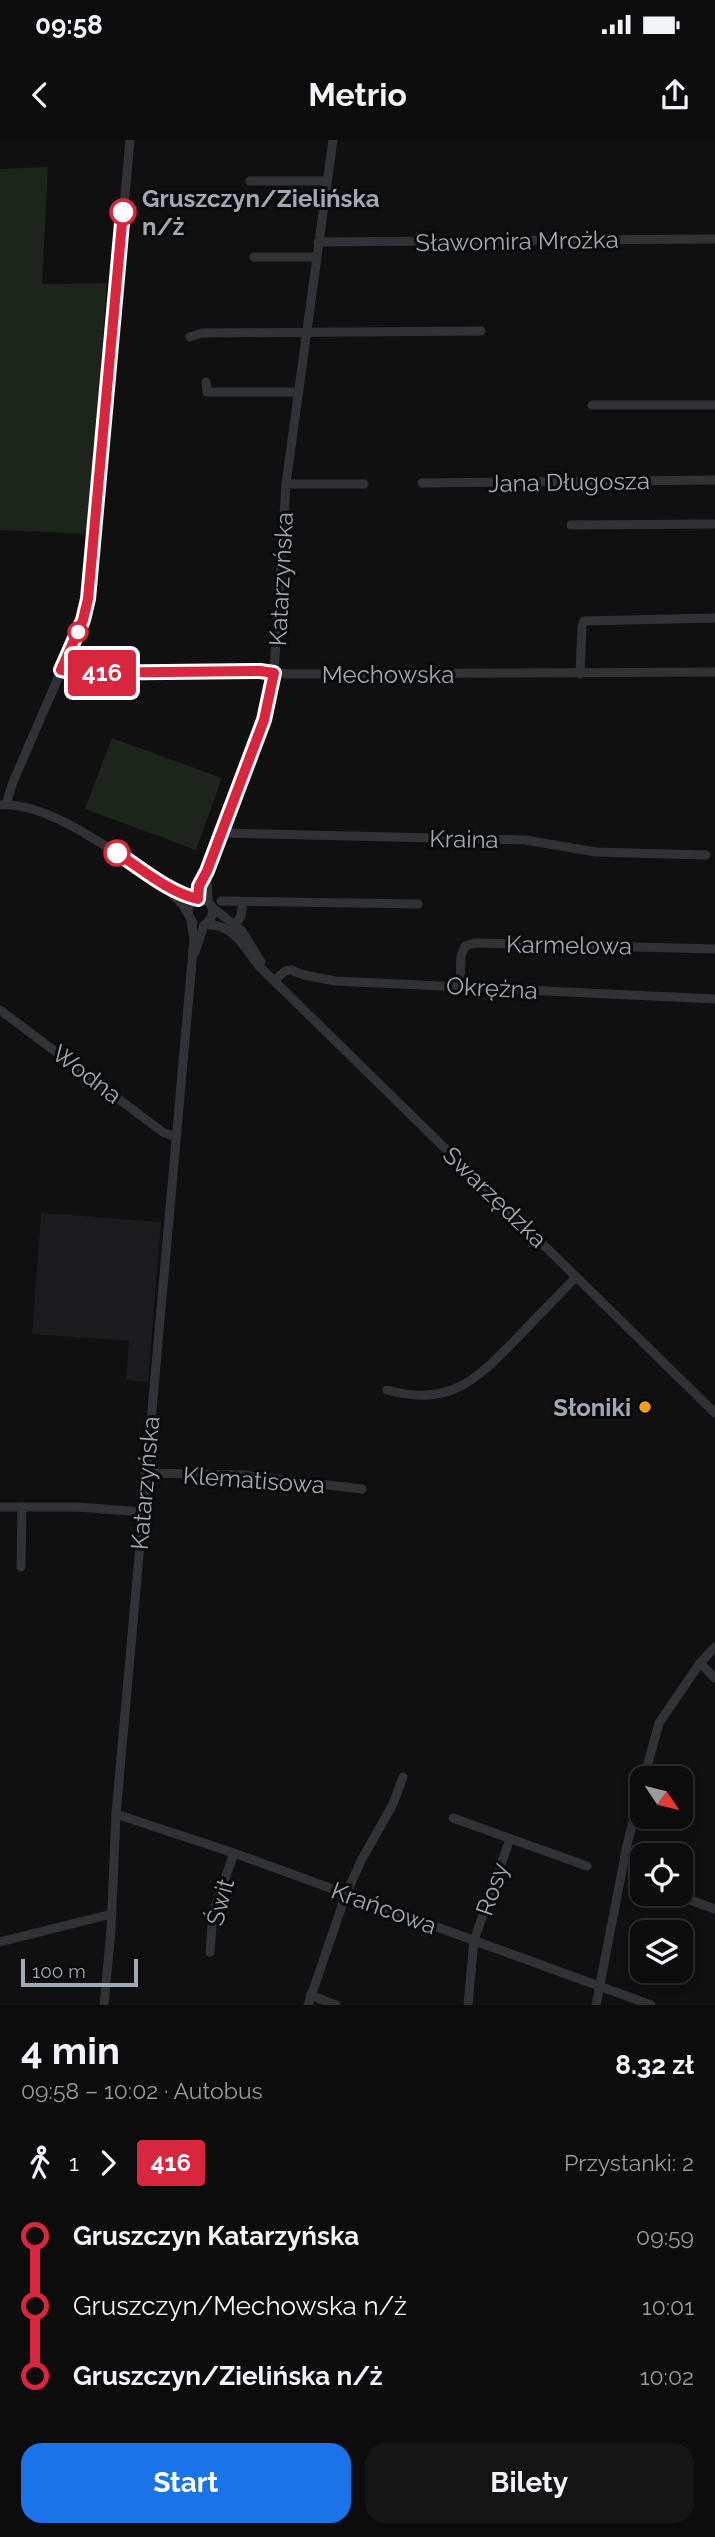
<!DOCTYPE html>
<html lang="pl">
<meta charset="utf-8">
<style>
:root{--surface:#0c0c0d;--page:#151516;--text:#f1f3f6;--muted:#9a9b9d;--line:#2c2c2e;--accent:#1a73e8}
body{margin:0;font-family:Raleway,sans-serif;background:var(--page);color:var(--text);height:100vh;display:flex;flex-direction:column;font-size:26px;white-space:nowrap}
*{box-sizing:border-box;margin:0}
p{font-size:23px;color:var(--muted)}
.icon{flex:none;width:38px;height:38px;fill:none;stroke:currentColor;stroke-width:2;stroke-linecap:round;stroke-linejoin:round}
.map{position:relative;height:1865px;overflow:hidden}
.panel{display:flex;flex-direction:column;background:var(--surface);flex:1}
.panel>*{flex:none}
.badge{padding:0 14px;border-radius:5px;font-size:24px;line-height:46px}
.needle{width:46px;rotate:125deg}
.tools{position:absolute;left:630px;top:1626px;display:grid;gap:14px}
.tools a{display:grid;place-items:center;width:63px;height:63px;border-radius:14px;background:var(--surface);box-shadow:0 4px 10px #0003,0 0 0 2px var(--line);font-size:35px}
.scale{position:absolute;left:21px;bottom:18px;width:117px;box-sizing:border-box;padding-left:7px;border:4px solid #a0a8b3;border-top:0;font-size:19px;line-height:24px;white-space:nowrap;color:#a0a8b3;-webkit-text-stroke:5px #0b0b0c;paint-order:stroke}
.map>.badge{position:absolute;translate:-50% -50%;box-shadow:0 0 0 4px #fff}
.legs{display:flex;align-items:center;gap:10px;height:77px;padding:0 21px;font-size:23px}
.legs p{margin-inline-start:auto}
.summary{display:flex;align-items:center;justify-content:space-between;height:119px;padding:0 21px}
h1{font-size:38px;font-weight:700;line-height:52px}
.primary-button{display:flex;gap:14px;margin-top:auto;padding:14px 21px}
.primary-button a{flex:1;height:80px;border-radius:21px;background:var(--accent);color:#fff;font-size:28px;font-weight:700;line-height:80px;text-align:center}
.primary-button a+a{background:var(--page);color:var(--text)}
ul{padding:0 21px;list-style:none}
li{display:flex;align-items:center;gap:24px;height:70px;font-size:26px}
li i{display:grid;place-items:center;width:10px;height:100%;margin:0 9px;background:currentColor}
li i::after{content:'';width:18px;height:18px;margin:-9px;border:5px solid;border-radius:50%;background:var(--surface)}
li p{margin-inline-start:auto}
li:first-child i{background:linear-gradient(#0000 50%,currentColor 0)}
li:last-child i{background:linear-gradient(currentColor 50%,#0000 0)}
.status{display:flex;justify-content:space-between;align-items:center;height:49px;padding:0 35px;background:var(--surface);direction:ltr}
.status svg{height:19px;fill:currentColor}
header{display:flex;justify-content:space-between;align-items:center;height:91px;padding:0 21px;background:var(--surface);font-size:32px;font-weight:700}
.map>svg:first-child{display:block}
.built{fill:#1c1c1e}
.green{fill:#1c241c}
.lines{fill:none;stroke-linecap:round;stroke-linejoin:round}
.minor{stroke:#313236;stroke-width:9}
.line-1-casing{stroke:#fff;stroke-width:16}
.line-1{stroke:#d7263d;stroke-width:10}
.stop-1-dot{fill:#fff;stroke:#d7263d;stroke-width:3.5}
.poi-dot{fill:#f89d21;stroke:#0b0b0c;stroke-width:2.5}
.labels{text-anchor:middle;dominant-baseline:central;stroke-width:6;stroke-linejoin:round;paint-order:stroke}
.stop-label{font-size:24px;font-weight:bold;fill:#a0a8b3;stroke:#0b0b0c;text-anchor:start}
.street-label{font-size:24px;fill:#a0a8b3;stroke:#0b0b0c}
.poi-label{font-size:24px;font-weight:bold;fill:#a0a8b3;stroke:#0b0b0c;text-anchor:end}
</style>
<div class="status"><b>09:58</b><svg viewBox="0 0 49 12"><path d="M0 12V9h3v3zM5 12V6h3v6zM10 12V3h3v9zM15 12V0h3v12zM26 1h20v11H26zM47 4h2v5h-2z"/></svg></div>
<header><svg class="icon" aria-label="back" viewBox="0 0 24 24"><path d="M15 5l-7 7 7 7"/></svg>Metrio<svg class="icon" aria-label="share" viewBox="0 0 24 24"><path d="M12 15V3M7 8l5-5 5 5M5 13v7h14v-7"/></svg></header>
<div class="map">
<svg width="715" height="1865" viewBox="0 0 715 1865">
<rect width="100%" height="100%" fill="#101011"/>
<!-- built -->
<polygon class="built" points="41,1073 161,1082 148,1242 126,1240 129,1201 32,1194"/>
<!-- green -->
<g class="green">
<polygon points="48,27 42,144 107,143 88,394 0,390 0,29"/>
<polygon points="112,598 222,638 196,710 85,669"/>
</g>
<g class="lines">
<!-- minor -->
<g class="minor">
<polyline points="250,41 327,41"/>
<polyline points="318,102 715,99"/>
<polyline points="254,117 316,117"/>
<polyline points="190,197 202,193 481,191"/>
<polyline points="206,242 207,252 299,252"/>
<polyline points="592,265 715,265"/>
<polyline points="422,343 715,340"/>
<polyline points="286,344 364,344"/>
<polyline points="571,385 715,384"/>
<polyline points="61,530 74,533 260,531 287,534 715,532"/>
<polyline points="580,534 582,487 584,481 715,478"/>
<polyline points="6,664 13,642 78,492 88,459 130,0"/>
<path d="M0 665C45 662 104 705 141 729 158 740 177 754 198 759L199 746 207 731 264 580 274 533 286 344 333 0"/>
<polyline points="220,693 525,700 596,712 706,715"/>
<polyline points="207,733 208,762"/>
<polyline points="168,750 183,765 193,783"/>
<polyline points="221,761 418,764"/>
<polyline points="213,768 242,791 261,822"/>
<path d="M188 774 189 767 194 760C211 756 219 773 206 784"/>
<polyline points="232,790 241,776 243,762"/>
<path d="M195 812 204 785C232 782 244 807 259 826L715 1273"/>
<polyline points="275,840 285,831 291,830 304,835 335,841 715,859"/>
<polyline points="460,847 461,816 465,806 475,803 715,809"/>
<polyline points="0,870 164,993 175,996"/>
<path d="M387 1250C452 1268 478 1238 519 1196 538 1176 557 1157 576 1137"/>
<polyline points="145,1333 244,1335 362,1349"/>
<polyline points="0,1367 78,1367 142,1372"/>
<polyline points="21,1427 22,1367"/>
<polyline points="700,1523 715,1538"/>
<polyline points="644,1638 659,1583 700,1523 715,1507"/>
<polyline points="116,1674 234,1713 651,1865"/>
<polyline points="453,1678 587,1726"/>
<polyline points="690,1760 715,1769"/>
<polyline points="0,1802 112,1774"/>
<polyline points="210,1812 213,1773 234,1713"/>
<polyline points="310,1855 336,1865"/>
<polyline points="104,1865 111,1790 116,1674 194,799 191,781"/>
<polyline points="308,1865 346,1754 362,1719 393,1664 403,1637"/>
<polyline points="468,1865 474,1800 510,1699"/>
<polyline points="596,1865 627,1705 642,1647"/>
</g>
</g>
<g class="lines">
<defs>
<path id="line-1" d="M117 713C142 729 168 752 198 759L199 746 207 731 264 580 274 533 260 531 74 533 61 530 83 480 88 459 123 72"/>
</defs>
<!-- line-1 casing -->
<use href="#line-1" class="line-1-casing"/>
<!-- line-1 -->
<use href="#line-1" class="line-1"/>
</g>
<!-- markers -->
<g class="stop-1-dot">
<circle cx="123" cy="72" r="12"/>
<circle cx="78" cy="492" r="9"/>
<circle cx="117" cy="713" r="12"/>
</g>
<circle class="poi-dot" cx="645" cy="1267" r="7"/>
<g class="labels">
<!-- stop labels -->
<g class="stop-label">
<text x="142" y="58">Gruszczyn/Zielińska<tspan x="142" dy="28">n/ż</tspan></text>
</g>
<!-- street labels -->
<g class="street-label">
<text transform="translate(517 101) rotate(-1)">Sławomira Mrożka</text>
<text transform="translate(569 342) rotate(-1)">Jana Długosza</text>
<text transform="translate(281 439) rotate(-87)">Katarzyńska</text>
<text x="388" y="534">Mechowska</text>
<text transform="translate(464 699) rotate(1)">Kraina</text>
<text transform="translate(569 805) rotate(1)">Karmelowa</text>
<text transform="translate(492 848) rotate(3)">Okrężna</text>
<text transform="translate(87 934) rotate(37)">Wodna</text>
<text transform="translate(495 1057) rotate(44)">Swarzędzka</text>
<text transform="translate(254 1340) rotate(4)">Klematisowa</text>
<text transform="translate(145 1343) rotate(-85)">Katarzyńska</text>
<text transform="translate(492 1749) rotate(-71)">Rosy</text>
<text transform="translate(220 1762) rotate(-75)">Świt</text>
<text transform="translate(384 1768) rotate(20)">Krańcowa</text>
</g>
<!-- poi labels -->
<g class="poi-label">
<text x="631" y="1267">Słoniki</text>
</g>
</g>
</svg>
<div class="tools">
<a><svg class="needle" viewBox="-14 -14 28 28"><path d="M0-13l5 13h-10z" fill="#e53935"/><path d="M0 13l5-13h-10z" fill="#9a9b9d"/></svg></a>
<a><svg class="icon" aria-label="locate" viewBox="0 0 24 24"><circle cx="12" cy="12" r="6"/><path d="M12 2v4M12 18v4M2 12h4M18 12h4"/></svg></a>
<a><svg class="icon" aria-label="layers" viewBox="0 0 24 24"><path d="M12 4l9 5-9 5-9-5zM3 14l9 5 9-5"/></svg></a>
</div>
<div class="scale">100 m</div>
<b class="badge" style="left:102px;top:533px;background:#d7263d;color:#fff">416</b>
</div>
<section class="panel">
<div class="summary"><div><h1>4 min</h1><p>09:58 – 10:02 · Autobus</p></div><b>8.32 zł</b></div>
<div class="legs"><svg class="icon" aria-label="walk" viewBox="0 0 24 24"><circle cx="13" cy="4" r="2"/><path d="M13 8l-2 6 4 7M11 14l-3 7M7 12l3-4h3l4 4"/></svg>1<svg class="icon" aria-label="forward" viewBox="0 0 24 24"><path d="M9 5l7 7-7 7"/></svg><b class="badge" style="background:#d7263d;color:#fff">416</b><p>Przystanki: 2</p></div>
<ul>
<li><i style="color:#d7263d"></i><b>Gruszczyn Katarzyńska</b><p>09:59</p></li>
<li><i style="color:#d7263d"></i><span>Gruszczyn/Mechowska n/ż</span><p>10:01</p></li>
<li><i style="color:#d7263d"></i><b>Gruszczyn/Zielińska n/ż</b><p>10:02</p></li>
</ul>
<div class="primary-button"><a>Start</a><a>Bilety</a></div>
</section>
